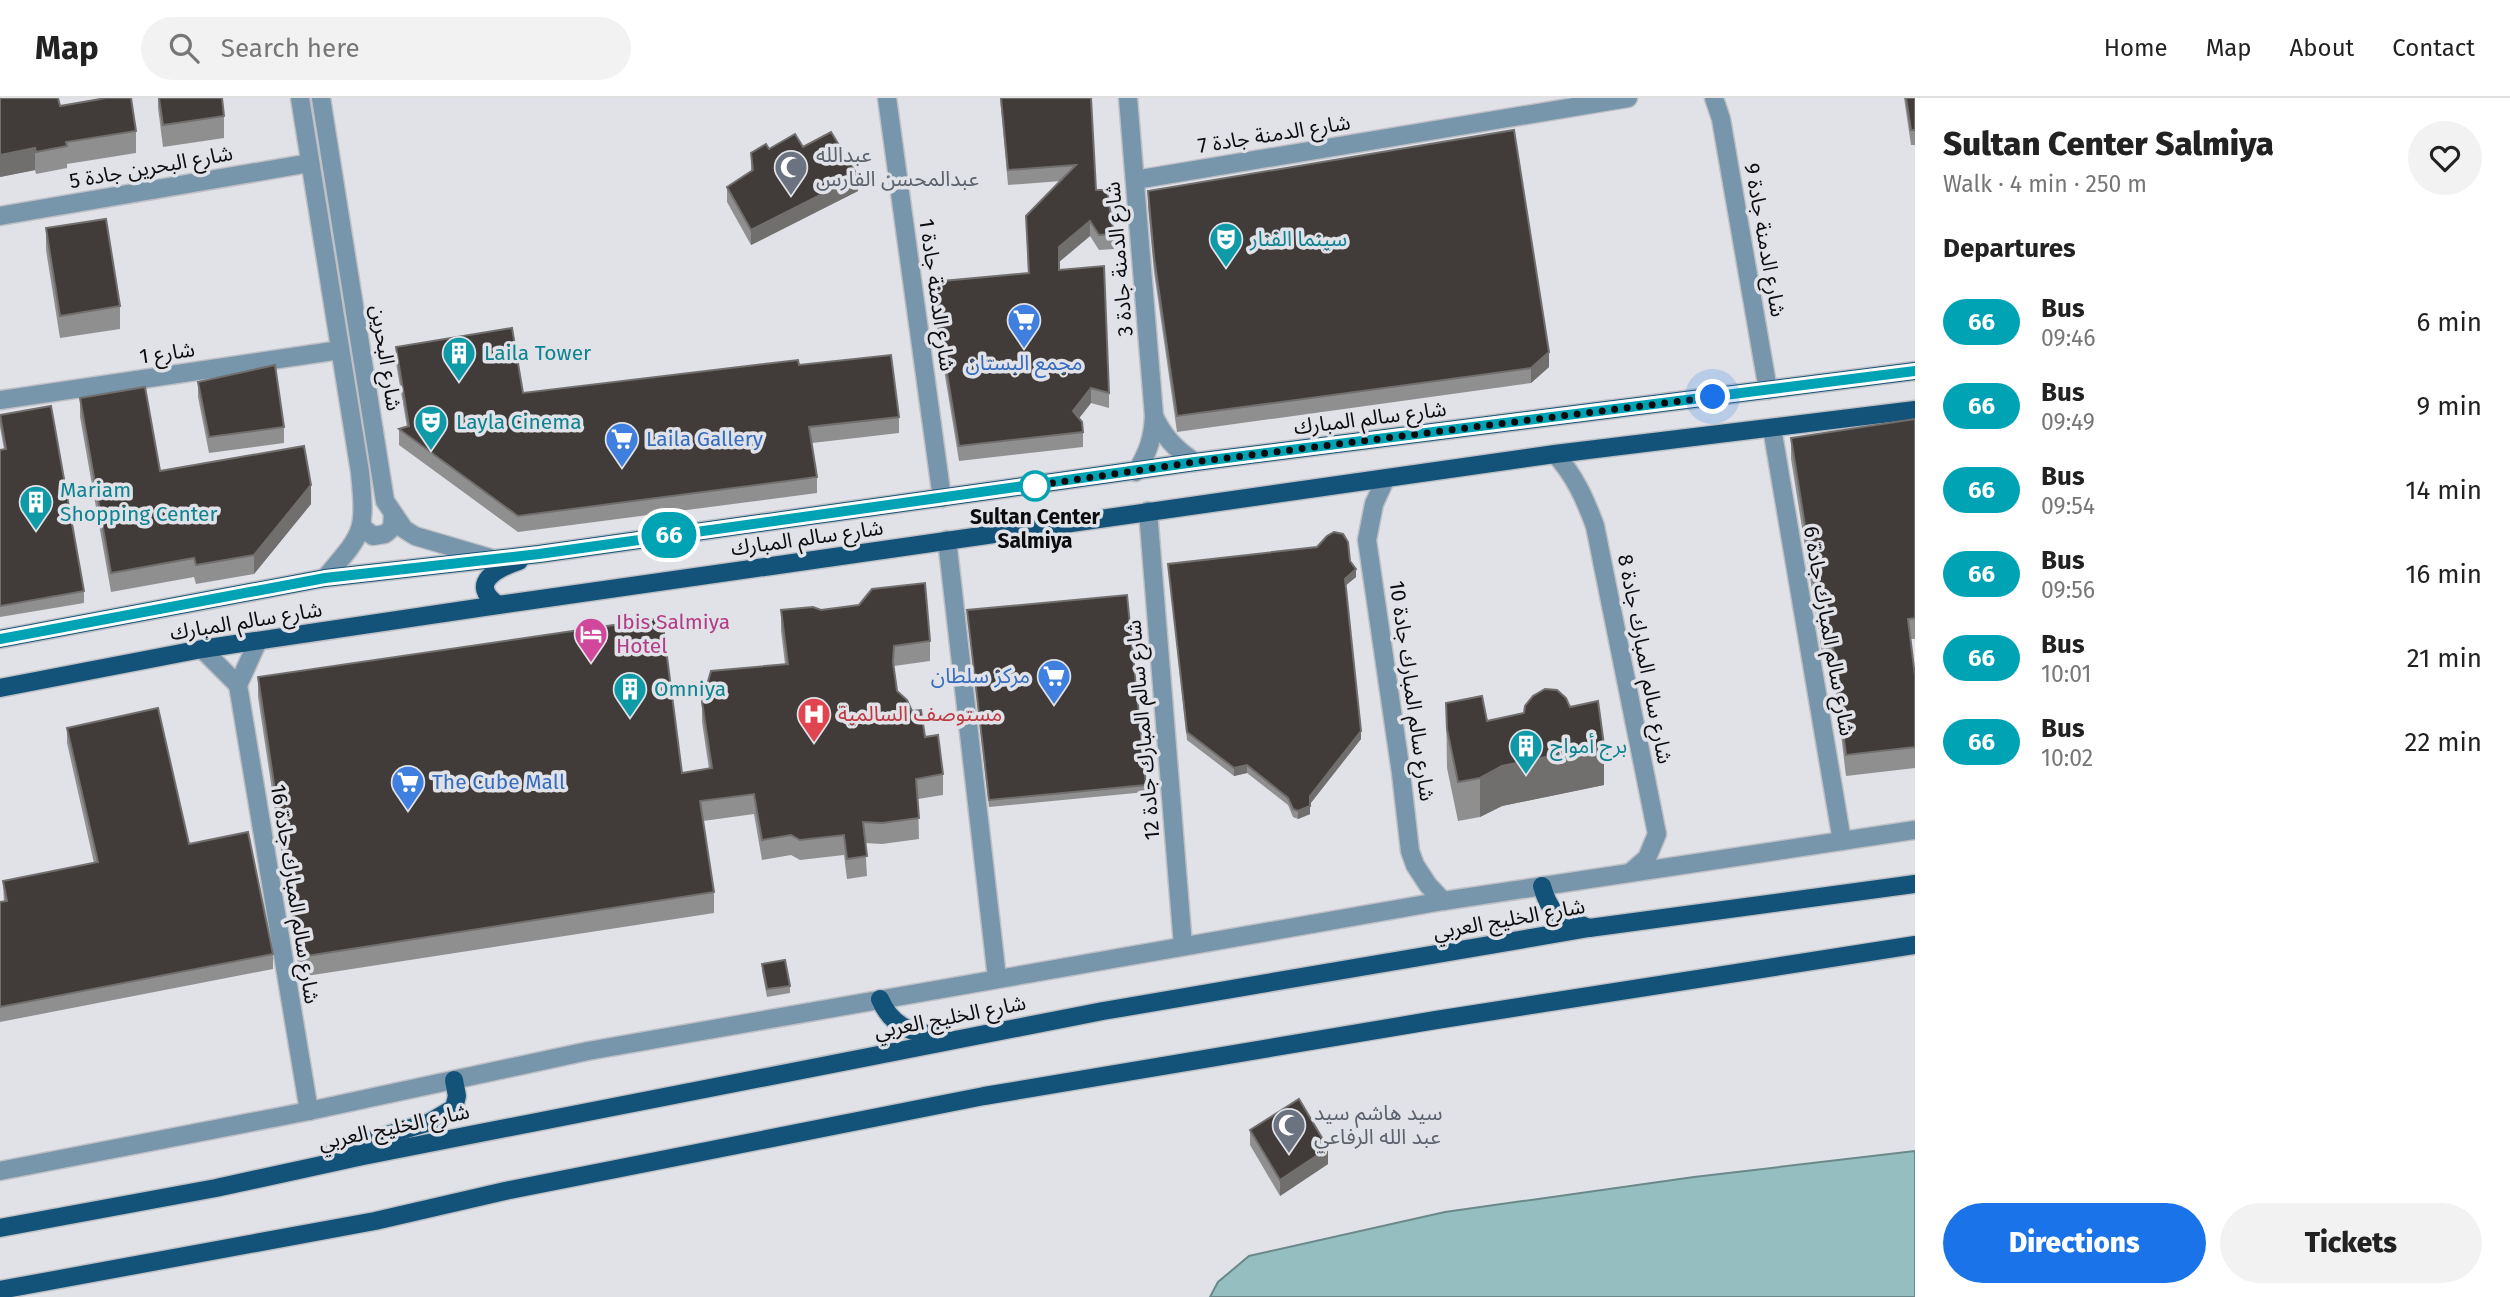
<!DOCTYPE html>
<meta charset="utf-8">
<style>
:root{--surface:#fff;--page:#f2f2f2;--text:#222;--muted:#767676;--line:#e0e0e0;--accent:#1a73e8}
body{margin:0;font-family:"Fira Sans","Noto Sans Arabic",sans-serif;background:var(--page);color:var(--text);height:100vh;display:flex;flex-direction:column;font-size:26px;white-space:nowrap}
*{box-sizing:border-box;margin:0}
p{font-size:23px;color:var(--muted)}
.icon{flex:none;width:38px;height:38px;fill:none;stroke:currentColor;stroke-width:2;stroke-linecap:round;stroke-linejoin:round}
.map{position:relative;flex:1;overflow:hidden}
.details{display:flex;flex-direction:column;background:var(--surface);width:595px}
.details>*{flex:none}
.badge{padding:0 14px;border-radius:23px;font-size:24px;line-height:46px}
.you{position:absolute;width:35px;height:35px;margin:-18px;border:5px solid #fff;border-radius:50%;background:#1a73e8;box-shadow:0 0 0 10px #1a73e833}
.map>.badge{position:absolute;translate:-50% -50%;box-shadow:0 0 0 4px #fff}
h2{padding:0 28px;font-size:26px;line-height:63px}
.round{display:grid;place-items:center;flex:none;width:74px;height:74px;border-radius:37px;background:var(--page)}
.head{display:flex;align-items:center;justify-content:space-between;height:119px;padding:0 28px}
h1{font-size:33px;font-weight:800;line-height:52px}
.button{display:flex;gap:14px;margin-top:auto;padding:14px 28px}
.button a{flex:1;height:80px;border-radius:42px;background:var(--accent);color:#fff;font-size:28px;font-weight:800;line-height:80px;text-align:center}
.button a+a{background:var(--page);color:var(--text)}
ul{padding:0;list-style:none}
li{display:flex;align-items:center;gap:21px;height:84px;padding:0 28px}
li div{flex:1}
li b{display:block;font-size:26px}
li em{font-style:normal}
li .badge{min-width:77px;font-weight:700;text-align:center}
header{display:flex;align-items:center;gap:42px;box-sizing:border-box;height:98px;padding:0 35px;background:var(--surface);border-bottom:2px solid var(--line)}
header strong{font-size:33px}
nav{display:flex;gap:38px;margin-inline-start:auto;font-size:24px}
.search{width:490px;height:63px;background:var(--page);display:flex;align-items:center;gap:18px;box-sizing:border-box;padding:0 24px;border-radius:38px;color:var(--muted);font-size:26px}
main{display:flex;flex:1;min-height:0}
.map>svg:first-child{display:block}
.water{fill:#94bebf;stroke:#6b898a;stroke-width:2}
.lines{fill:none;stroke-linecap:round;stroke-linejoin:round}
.minor-casing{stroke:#bec0c5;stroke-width:21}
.major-casing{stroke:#bec0c5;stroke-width:21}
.minor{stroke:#7795ab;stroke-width:18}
.major{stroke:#135379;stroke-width:18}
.wall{fill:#908f90}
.shaded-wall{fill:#716e6e}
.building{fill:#413c39;stroke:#716e6e;stroke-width:2}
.line-casing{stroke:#fff;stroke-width:16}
.line{stroke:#00a3b4;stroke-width:10}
.walk{stroke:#0c0c0e;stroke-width:7;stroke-dasharray:0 12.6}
.stop-dot{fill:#fff;stroke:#00a3b4;stroke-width:3.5}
.labels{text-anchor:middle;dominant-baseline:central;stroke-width:7;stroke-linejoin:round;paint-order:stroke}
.street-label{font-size:21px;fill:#0c0c0e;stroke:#e0e2e8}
.worship-label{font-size:21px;fill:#5b616d;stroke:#e0e2e8;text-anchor:start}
.culture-label{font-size:21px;fill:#0d838f;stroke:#e0e2e8;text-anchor:start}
.shop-label{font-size:21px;fill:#366cbe;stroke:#e0e2e8;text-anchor:start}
.stop-label{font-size:21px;font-weight:bold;fill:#0c0c0e;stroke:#e0e2e8}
.hotel-label{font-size:21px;fill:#b23c85;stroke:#e0e2e8;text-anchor:start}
.health-label{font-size:21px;fill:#be3a42;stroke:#e0e2e8;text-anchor:start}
</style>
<header>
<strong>Map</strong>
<div class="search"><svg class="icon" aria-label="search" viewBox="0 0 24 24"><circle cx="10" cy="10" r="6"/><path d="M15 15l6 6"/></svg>Search here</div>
<nav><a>Home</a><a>Map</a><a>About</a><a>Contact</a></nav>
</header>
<main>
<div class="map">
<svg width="1915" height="1199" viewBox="0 0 1915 1199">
<rect width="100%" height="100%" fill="#e0e2e8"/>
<!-- water -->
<polygon class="water" points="1915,1053 1915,1199 1210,1199 1218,1184 1249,1158 1445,1114 1694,1079"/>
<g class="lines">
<defs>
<g id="minor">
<path d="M300 0 360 374C366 435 364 434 325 480"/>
<polyline points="321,0 385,403 404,431 415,438 490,460"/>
<polyline points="887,0 942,400"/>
<path d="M1128 0 1154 318C1153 340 1148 355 1136 374"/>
<polyline points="1714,0 1721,21 1768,292"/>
<polyline points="1135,82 1628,0"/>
<polyline points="0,118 310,65"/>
<polyline points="0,302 340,252"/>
<path d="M1154 318C1164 339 1175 351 1195 364"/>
<polyline points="1772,330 1842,743"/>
<path d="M1555 356C1575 378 1585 401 1595 428L1657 736 1647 760 1631 774"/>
<polyline points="1385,382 1374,406 1367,442 1401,675 1410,753 1415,767 1428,787 1443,803"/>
<polyline points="1148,413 1183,848"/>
<polyline points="362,429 373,438 385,436 392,430 393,416"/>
<polyline points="947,442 997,880"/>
<polyline points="258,543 238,587 309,1013"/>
<polyline points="202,551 238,587"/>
<polyline points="0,1073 309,1013 588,953 1443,803 1915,732"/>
</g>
<g id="major">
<path d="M498 507C467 485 498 470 519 463"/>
<polyline points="0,541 325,480 539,456 1195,364 1915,273"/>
<polyline points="0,590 202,551 498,507 1555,356 1915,312"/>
<path d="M1542 788C1551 820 1560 818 1589 830"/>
<path d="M880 901C892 930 914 936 943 938"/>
<polyline points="331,1054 430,1024 454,1010 457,998 454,982"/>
<polyline points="0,1130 216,1090 363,1058 1103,913 1589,830 1915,786"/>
<polyline points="0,1192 375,1123 505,1093 984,998 1436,922 1915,847"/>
</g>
</defs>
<!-- minor casing -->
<use href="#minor" class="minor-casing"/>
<!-- major casing -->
<use href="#major" class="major-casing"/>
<!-- minor -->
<use href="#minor" class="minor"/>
<!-- major -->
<use href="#major" class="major"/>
</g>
<!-- wall -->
<g class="wall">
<polygon points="158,0 222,0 224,18 224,40 163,49 158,10"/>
<polygon points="1000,0 1091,0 1096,92 1114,136 1114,151 1099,152 1090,138 1059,164 1059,172 1109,295 1109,310 1091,305 1079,320 1083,334 1083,349 959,363 932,199 932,184 1028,175 1026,118 1061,83 1008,87"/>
<polygon points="1904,0 1915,0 1915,47 1911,47"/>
<polygon points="60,8 136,33 136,55 67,66 67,70 36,76 35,72 0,79"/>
<polygon points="803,49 858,93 751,147 727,104 727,89 751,73 751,55 769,51"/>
<polygon points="1148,93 1549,269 1531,285 1177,334 1154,174 1148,108"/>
<polygon points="46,130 120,208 120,231 60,240 46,152"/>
<polygon points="396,249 523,295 799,267 899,319 899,335 812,345 817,379 817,395 518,434 399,347 399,331 407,329 396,265"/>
<polygon points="198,284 284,329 284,345 209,355 198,299"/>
<polygon points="80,300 160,373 311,406 254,476 196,486 194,479 111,494 80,319"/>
<polygon points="0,317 84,493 84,505 0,519 0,352 4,351 0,329"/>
<polygon points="1915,321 1915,541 1911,541 1915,578 1915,670 1846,678 1831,553 1822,555 1791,361 1791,340"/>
<polygon points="1350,463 1356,479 1345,488 1361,641 1310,706 1310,716 1298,721 1293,719 1288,707 1247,675 1234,678 1187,642 1168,466"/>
<polygon points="781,512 930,543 930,563 894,568 894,572 897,593 925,639 943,676 943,697 918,701 919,741 882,746 865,745 867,778 847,781 844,757 800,762 791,757 762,762 754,716 703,723 714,794 714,815 300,879 258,599 258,579 682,675 709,671 702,624 702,604 785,566 781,533"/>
<polygon points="967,512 1146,687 1146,694 989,709"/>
<polygon points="1446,605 1487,623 1524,615 1570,609 1604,687 1502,708 1480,719 1458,723 1447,670"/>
<polygon points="67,630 189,746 273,856 273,871 0,924 0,804 4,804 3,783 94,765 67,645"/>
<polygon points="762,866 790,888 790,895 767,899 762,873"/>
<polygon points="1250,1032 1328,1066 1280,1098 1250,1047"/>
</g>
<!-- shaded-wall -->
<g class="shaded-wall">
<polygon points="35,50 35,72 0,79 0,57"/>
<polygon points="858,78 858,93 751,147 751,132"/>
<polygon points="1090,123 1090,138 1059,164 1059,149"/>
<polygon points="1549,254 1549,269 1531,285 1531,270"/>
<polygon points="1091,290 1091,305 1073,328 1073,313"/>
<polygon points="311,387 311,406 254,476 254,457"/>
<polygon points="1356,471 1356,479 1345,488 1345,481"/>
<polygon points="1361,633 1361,641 1310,706 1310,698"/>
<polygon points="1604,647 1604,687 1502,708 1480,719 1480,680 1502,668"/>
<polygon points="1247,667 1247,675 1234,678 1234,670"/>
<polygon points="1310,708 1310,716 1298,721 1298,713"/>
<polygon points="1328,1050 1328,1066 1280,1098 1280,1082"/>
</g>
<!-- building -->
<g class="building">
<polygon points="0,0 58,0 60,8 106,0 131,0 136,33 66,44 67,48 36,54 35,50 0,57"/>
<polygon points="159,0 222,0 224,18 163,27"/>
<polygon points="1001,0 1091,0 1096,92 1107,92 1114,136 1099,137 1090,123 1059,149 1059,172 1104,168 1109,295 1091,290 1073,313 1082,324 1083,334 959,348 932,184 1029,175 1026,118 1076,67 1008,72"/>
<polygon points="1906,0 1915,0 1915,32 1911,32"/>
<polygon points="1514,32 1549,254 1531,270 1177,318 1154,159 1148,93"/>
<polygon points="831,34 858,78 751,132 727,89 753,72 751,55 766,46 769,51 795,36 803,49"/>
<polygon points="106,121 120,208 60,218 46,130"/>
<polygon points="512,230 523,295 798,262 799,267 891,257 899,319 809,329 817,379 518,418 399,331 409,328 396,249"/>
<polygon points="275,267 284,329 209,339 198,284"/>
<polygon points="145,289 160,373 304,348 311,387 254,457 196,467 194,460 111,475 80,300"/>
<polygon points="51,308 84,493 0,508 0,352 6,351 0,317"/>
<polygon points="1915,321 1915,520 1908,521 1915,578 1915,649 1846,657 1831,533 1822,534 1791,340"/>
<polygon points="1334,434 1343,436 1348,444 1350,463 1356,471 1345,481 1361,633 1310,698 1310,708 1298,713 1293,711 1288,700 1247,667 1234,670 1187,634 1168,466 1317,449 1327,438"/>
<polygon points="925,485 930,543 894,548 893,564 897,593 907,602 912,613 921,612 925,639 938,637 943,676 916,681 919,720 882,725 863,724 867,758 847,761 844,737 800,742 791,737 762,742 754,696 700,703 714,794 300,859 258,579 662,520 682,675 712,670 702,604 711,573 788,566 781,512 813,509 821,512 859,507 872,491"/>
<polygon points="1127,497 1146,687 989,702 967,512"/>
<polygon points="1545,591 1557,592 1566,600 1570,609 1598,603 1604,647 1502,668 1480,680 1458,684 1447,631 1446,605 1482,598 1487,623 1524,615 1525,608 1533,598"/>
<polygon points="158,610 189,746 248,734 273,856 0,909 0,804 7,803 3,783 98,764 67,630"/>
<polygon points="785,862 790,888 767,891 762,866"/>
<polygon points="1299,1001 1328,1050 1280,1082 1250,1032"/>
</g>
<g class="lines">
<defs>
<polyline id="line" points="0,541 325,480 539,456 1195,364 1915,273"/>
</defs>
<!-- line casing -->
<use href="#line" class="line-casing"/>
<!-- line -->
<use href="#line" class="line"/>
<!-- walk -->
<polyline class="walk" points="1035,388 1025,389 1195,364 1713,299"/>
</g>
<!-- icons -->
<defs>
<symbol id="mosque-pin" viewBox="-11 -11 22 30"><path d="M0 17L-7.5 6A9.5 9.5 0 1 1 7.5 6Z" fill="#6b7280" stroke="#e0e2e8"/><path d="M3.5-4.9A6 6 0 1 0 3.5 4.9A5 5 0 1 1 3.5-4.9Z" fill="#fff"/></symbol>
<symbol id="theatre-pin" viewBox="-11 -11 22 30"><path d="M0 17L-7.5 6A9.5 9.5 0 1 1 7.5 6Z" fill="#0f9aa8" stroke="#e0e2e8"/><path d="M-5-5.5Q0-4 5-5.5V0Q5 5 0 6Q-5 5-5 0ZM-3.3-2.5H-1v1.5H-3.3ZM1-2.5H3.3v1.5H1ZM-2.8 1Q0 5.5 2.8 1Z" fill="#fff"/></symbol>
<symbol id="supermarket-pin" viewBox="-11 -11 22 30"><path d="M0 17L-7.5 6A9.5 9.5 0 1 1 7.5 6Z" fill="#3f7fe0" stroke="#e0e2e8"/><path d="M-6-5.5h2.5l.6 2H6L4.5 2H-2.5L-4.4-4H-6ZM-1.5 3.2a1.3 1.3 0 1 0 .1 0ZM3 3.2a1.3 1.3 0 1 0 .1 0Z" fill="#fff"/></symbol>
<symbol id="building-pin" viewBox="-11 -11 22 30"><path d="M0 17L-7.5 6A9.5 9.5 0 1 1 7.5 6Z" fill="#0f9aa8" stroke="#e0e2e8"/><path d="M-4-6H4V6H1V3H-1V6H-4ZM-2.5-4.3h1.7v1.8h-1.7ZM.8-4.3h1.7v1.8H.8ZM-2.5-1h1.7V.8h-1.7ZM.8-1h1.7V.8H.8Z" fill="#fff"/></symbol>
<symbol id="hotel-pin" viewBox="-11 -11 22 30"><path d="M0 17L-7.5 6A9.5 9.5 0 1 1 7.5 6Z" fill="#d1479c" stroke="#e0e2e8"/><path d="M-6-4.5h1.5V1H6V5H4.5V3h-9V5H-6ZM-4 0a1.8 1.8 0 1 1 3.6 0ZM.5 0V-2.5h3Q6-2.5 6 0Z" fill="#fff"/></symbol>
<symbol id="hospital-pin" viewBox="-11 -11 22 30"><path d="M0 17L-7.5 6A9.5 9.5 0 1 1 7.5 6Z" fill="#e0444e" stroke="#e0e2e8"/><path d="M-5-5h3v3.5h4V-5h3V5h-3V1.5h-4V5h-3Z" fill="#fff"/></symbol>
</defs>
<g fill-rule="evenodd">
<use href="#mosque-pin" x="772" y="50" width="38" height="52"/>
<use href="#theatre-pin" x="1207" y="122" width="38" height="52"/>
<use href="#supermarket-pin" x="1005" y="203" width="38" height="52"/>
<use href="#building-pin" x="440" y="236" width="38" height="52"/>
<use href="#theatre-pin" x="412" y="305" width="38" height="52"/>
<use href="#supermarket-pin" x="603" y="322" width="38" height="52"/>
<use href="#building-pin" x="17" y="385" width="38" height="52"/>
<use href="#hotel-pin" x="572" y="517" width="38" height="52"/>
<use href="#supermarket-pin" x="1035" y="559" width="38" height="52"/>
<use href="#building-pin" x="611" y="572" width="38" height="52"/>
<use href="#hospital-pin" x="795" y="597" width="38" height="52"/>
<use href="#building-pin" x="1507" y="629" width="38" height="52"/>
<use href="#supermarket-pin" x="389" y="665" width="38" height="52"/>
<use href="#mosque-pin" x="1270" y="1008" width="38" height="52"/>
</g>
<!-- markers -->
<circle class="stop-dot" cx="1035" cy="388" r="14"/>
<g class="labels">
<!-- street labels -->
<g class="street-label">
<text transform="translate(1274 36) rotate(-9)">شارع الدمنة جادة 7</text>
<text transform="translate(151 69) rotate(-10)">شارع البحرين جادة 5</text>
<text transform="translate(1765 142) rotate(80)">شارع الدمنة جادة 9</text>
<text transform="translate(1119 161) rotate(-95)">شارع الدمنة جادة 3</text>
<text transform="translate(937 197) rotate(82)">شارع الدمنة جادة 1</text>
<text transform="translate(167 255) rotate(-8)">شارع 1</text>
<text transform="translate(386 260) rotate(81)">شارع البحرين</text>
<text transform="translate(1370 320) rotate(-7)">شارع سالم المبارك</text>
<text transform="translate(807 440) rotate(-8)">شارع سالم المبارك</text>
<text transform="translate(246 523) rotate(-9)">شارع سالم المبارك</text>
<text transform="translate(1829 533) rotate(80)">شارع سالم المبارك جادة 6</text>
<text transform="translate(1645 561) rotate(79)">شارع سالم المبارك جادة 8</text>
<text transform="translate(1412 593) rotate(82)">شارع سالم المبارك جادة 10</text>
<text transform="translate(1143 632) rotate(-95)">شارع سالم المبارك جادة 12</text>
<text transform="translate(295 796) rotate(81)">شارع سالم المبارك جادة 16</text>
<text transform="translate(1509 821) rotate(-10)">شارع الخليج العربي</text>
<text transform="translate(950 919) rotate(-11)">شارع الخليج العربي</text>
<text transform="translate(394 1029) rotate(-12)">شارع الخليج العربي</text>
</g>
<!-- worship labels -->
<g class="worship-label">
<text x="816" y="57">عبدالله<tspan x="816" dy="24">عبدالمحسن الفارس</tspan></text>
<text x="1314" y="1015">سيد هاشم سيد<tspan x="1314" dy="24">عبد الله الرفاعي</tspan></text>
</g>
<!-- culture labels -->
<g class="culture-label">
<text x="1250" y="141">سينما الفنار</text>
<text x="484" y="255">Laila Tower</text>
<text x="456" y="324">Layla Cinema</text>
<text x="60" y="392">Mariam<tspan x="60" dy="24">Shopping Center</tspan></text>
<text x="654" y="591">Omniya</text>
<text x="1550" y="648">برج أمواج</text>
</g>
<!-- shop labels -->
<g class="shop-label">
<text x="1024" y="265" text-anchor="middle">مجمع البستان</text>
<text x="646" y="341">Laila Gallery</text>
<text x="1030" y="578" text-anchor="end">مركز سلطان</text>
<text x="432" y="684">The Cube Mall</text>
</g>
<!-- stop labels -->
<g class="stop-label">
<text x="1035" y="419">Sultan Center<tspan x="1035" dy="24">Salmiya</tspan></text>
</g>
<!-- hotel labels -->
<g class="hotel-label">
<text x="616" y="524">Ibis Salmiya<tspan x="616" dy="24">Hotel</tspan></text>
</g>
<!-- health labels -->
<g class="health-label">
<text x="838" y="616">مستوصف السالمية</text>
</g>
</g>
</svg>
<div class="you" style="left:1713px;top:299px"></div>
<b class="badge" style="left:669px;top:437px;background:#00a3b4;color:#fff">66</b>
</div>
<section class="details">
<div class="head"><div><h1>Sultan Center Salmiya</h1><p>Walk · 4 min · 250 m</p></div><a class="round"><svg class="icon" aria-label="heart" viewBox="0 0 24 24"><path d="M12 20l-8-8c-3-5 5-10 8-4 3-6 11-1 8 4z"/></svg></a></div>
<h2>Departures</h2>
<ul>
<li><span class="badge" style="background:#00a3b4;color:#fff">66</span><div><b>Bus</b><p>09:46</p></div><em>6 min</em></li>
<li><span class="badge" style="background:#00a3b4;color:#fff">66</span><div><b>Bus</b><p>09:49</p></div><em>9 min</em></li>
<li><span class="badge" style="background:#00a3b4;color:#fff">66</span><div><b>Bus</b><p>09:54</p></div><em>14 min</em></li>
<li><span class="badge" style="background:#00a3b4;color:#fff">66</span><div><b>Bus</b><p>09:56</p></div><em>16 min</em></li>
<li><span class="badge" style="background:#00a3b4;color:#fff">66</span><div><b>Bus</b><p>10:01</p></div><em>21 min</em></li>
<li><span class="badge" style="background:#00a3b4;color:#fff">66</span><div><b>Bus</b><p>10:02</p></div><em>22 min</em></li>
</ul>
<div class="button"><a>Directions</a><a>Tickets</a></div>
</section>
</main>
